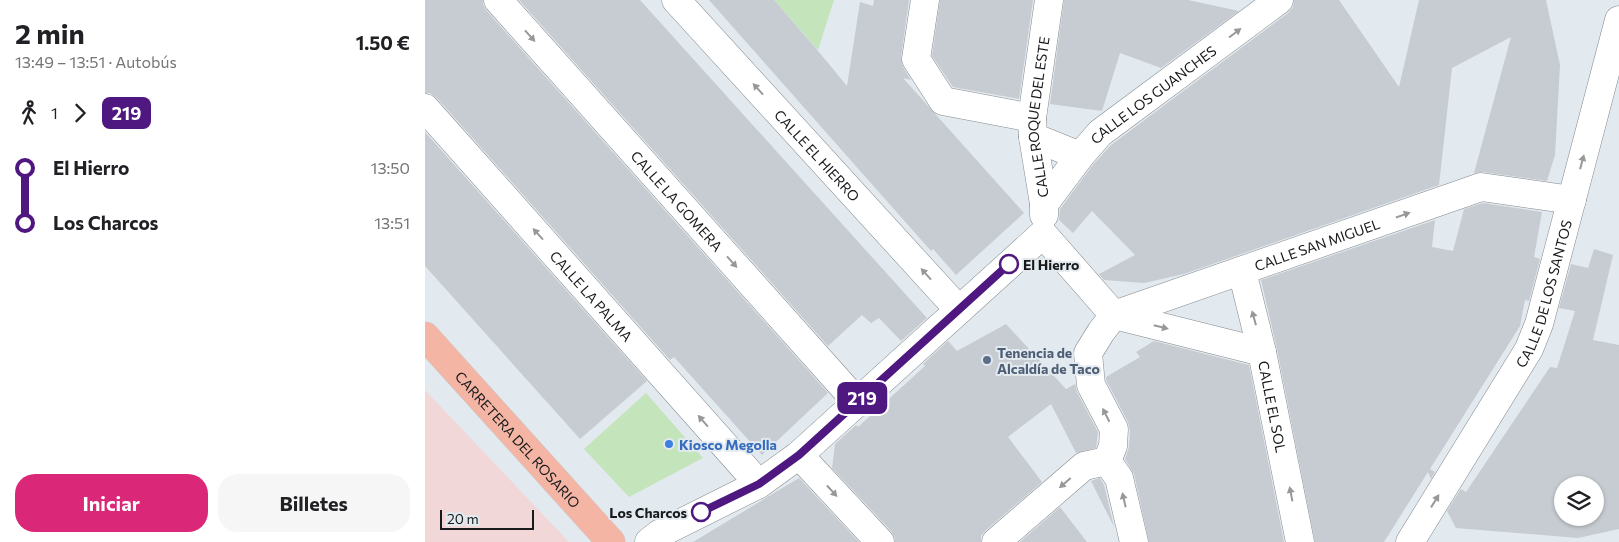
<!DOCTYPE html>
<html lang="es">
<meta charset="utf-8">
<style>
:root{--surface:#fff;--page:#f6f6f6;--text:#202124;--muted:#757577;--accent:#db2777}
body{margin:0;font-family:Commissioner,sans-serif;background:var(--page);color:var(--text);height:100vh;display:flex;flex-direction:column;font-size:19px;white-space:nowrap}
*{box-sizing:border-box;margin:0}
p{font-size:16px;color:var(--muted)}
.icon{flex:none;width:28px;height:28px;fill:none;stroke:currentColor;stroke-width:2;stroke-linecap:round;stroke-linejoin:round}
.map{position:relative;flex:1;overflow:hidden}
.details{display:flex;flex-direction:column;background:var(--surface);width:425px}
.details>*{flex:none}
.badge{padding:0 10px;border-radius:8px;font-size:18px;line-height:32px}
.tools{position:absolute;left:1129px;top:476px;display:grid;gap:10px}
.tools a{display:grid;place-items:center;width:50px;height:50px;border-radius:50%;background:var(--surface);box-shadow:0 1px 4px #0004;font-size:25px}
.scale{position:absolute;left:15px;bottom:12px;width:94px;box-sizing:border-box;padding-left:5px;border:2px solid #17191b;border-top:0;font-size:14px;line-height:18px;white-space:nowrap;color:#17191b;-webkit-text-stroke:4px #e3eaef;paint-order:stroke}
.map>.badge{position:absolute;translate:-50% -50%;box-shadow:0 0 0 2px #fff}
.legs{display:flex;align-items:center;gap:8px;height:55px;padding:0 15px;font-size:16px}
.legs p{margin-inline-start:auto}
.head{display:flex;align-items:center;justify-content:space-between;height:85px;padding:0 15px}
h1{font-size:28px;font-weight:700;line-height:38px}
.primary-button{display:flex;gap:10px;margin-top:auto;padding:10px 15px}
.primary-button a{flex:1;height:58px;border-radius:20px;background:var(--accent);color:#fff;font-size:20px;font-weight:700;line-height:58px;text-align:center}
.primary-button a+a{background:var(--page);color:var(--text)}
ul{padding:0 15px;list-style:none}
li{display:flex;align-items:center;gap:18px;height:55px;font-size:19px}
li i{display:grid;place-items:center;width:8px;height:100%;margin:0 6px;background:currentColor}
li i::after{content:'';width:12px;height:12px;margin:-6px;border:4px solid;border-radius:50%;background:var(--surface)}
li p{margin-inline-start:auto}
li:first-child i{background:linear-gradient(#0000 50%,currentColor 0)}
li:last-child i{background:linear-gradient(currentColor 50%,#0000 0)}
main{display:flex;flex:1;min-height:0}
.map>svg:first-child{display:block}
.industrial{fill:#f2d7d9}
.green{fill:#c4e4bc}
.building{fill:#c6ccd1;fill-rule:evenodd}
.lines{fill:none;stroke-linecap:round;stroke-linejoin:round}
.minor-casing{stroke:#83898d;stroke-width:29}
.major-casing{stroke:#c7c8c8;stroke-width:29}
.minor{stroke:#fff;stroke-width:28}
.major{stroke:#f5b5a5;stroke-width:28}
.oneway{fill:#979898}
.line-1-casing{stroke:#fff;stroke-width:11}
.line-1{stroke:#4f1780;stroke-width:8}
.stop-1-dot{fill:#fff;stroke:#4f1780;stroke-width:2.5}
.service-dot{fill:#5c6f8a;stroke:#e3eaef;stroke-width:2}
.shop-dot{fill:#3f7fe0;stroke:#e3eaef;stroke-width:2}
.labels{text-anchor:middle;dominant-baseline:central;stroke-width:4;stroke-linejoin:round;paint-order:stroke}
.street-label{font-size:14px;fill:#17191b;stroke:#e3eaef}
.stop-label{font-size:14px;font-weight:bold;fill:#17191b;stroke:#e3eaef;text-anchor:start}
.service-label{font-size:14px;font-weight:bold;fill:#4e5e75;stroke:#e3eaef;text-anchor:start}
.shop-label{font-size:14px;font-weight:bold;fill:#366cbe;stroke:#e3eaef;text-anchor:start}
</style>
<main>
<section class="details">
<div class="head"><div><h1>2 min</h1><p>13:49 – 13:51 · Autobús</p></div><b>1.50 €</b></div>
<div class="legs"><svg class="icon" aria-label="walk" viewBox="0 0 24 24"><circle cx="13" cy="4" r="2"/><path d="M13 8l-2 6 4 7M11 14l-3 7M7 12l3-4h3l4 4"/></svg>1<svg class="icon" aria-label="forward" viewBox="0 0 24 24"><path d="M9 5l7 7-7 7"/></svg><b class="badge" style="background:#4f1780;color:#fff">219</b></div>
<ul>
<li><i style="color:#4f1780"></i><b>El Hierro</b><p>13:50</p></li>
<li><i style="color:#4f1780"></i><b>Los Charcos</b><p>13:51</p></li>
</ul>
<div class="primary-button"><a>Iniciar</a><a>Billetes</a></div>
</section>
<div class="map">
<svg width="1194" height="542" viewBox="0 0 1194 542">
<rect width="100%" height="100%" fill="#e3eaef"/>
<!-- industrial -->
<polygon class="industrial" points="0,390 144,542 0,542"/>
<!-- green -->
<g class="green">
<polygon points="349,0 409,0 393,50"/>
<polygon points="221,393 278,458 204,497 159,449"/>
</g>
<!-- building -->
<g class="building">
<polygon points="0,0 58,0 58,4 61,10 403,393 337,455 249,357 245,360 12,98 5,93 0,93"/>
<polygon points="94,0 215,0 502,318 476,341 454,318 446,323 437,315 403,346"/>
<polygon points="284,0 349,0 389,46 422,86 435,2 448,6 449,0 484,0 476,57 478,67 486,80 478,78 599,213 531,275 508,249 506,251"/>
<polygon points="515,0 608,0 594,99 528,87 507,56"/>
<polygon points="639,0 763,0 814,11 736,68 695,53 677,111 625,104"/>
<polygon points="869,0 914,0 974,87 994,0 1121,0 1135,65 1130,155 1122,181 1058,172 1049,173 1086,37 1027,68 1014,185 759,274 719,283 679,280 674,274 710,255 667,211 648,233 634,220 635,209 667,166 686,145 863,13 868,7"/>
<polygon points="0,132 222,381 155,439 0,266"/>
<polygon points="1058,203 1117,212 1109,257 1115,259 1104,301 1100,300 1095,326 1005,469 1010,472 1006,479 1003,472 959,542 890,542 852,349 836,280 1010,220 1007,247 1028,251 1039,209"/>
<path d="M1169 249 1188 255 1168 340 1194 345V529L1153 538 1031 528 1022 511 1036 489 1041 492 1125 367 1132 368 1150 311 1134 308 1146 264 1163 268ZM1138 485H1170V518H1138Z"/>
<polygon points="581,324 641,389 650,384 652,392 673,432 671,448 651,453 626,404 583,437 617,482 561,530 556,536 556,542 470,542 470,538 466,531 407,468 410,444 431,425 433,427 500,366 498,364 523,341 532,351"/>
<polygon points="729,341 824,365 859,542 724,542 709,474 700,459 704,447 705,430 703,422 681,380 681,377 715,357 711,352"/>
<polygon points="374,478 434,542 268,542"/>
<polygon points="675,478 679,485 689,527 666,481"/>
<polygon points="635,507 662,542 595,542"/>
</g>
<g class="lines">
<defs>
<g id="minor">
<path id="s1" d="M73 0 432 402"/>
<path id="s2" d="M251 0 534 310"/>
<polyline points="500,0 491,59 518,101 607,118"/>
<path id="s3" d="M0 108 334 484"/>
<polyline points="608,137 655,156"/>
<path id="s4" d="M619 204 655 156 675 133 854 0"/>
<path id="s5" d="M619 215V204L608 137 607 118 624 0"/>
<polyline points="618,234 689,315"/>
<path id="s6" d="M817 271 837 352 875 542"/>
<path id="s7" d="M689 315 1056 187 1147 200"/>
<polyline points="689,315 837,352"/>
<polyline points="374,455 455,542"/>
<polyline points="682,461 688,446 689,429 666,385 663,353 676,332 689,315"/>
<polyline points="682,461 694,478 709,542"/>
<polyline points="224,542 234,534 334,484 374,455 618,234"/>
<polyline points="571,542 659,466 682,461"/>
<path id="s8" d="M985 542 1104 349 1114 324 1194 20"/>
</g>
<g id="major">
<path id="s9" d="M0 336 186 542"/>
</g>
</defs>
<!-- minor casing -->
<use href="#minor" class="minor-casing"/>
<!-- major casing -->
<use href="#major" class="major-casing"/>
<!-- minor -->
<use href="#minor" class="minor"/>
<!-- major -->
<use href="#major" class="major"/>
</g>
<!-- one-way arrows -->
<defs><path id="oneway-solid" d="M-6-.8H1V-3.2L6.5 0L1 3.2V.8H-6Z" transform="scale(1.25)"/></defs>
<g class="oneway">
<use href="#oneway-solid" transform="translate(810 33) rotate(-37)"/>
<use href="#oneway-solid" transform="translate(105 36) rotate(48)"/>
<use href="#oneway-solid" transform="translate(333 89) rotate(-132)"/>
<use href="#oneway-solid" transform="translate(1157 162) rotate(-75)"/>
<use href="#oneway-solid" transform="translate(978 215) rotate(-19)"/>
<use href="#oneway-solid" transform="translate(113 234) rotate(-132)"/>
<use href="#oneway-solid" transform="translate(307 262) rotate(48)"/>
<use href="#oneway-solid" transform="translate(501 274) rotate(-132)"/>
<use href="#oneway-solid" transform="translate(829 318) rotate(-105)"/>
<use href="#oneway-solid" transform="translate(736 327) rotate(14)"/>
<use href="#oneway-solid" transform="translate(681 415) rotate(-117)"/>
<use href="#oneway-solid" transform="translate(278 421) rotate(-131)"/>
<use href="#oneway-solid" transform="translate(640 483) rotate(139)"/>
<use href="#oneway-solid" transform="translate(407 491) rotate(47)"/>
<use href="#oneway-solid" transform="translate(866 494) rotate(-101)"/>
<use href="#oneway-solid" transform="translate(699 500) rotate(-103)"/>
<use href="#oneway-solid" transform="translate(1010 501) rotate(-58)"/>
</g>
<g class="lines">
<defs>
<polyline id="line-1" points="276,512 334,484 374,455 584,264"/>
</defs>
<!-- line-1 casing -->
<use href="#line-1" class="line-1-casing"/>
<!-- line-1 -->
<use href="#line-1" class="line-1"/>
</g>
<!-- markers -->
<g class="stop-1-dot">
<circle cx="584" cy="264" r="9"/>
<circle cx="276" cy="512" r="9"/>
</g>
<circle class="service-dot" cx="562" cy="360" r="5"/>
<circle class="shop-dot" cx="244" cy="444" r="5"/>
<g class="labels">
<!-- street labels -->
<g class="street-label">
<text stroke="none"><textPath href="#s4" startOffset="156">CALLE LOS GUANCHES</textPath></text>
<text stroke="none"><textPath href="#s5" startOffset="99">CALLE ROQUE DEL ESTE</textPath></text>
<text stroke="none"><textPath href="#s2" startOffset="210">CALLE EL HIERRO</textPath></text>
<text stroke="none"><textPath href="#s1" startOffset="269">CALLE LA GOMERA</textPath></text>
<text stroke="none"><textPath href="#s7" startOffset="215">CALLE SAN MIGUEL</textPath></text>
<text stroke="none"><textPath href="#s8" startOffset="284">CALLE DE LOS SANTOS</textPath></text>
<text stroke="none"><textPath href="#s3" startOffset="251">CALLE LA PALMA</textPath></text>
<text stroke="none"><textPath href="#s6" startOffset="139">CALLE EL SOL</textPath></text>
<text stroke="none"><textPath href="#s9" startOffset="139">CARRETERA DEL ROSARIO</textPath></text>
</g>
<!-- stop labels -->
<g class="stop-label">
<text x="598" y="264">El Hierro</text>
<text x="262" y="512" text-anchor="end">Los Charcos</text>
</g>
<!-- service labels -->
<g class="service-label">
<text x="572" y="352">Tenencia de<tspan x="572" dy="16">Alcaldía de Taco</tspan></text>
</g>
<!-- shop labels -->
<g class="shop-label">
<text x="254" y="444">Kiosco Megolla</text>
</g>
</g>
</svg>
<div class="tools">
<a><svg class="icon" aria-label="layers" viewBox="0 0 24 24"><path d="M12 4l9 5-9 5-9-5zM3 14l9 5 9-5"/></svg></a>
</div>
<div class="scale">20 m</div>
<b class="badge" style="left:437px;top:398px;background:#4f1780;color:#fff">219</b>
</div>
</main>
